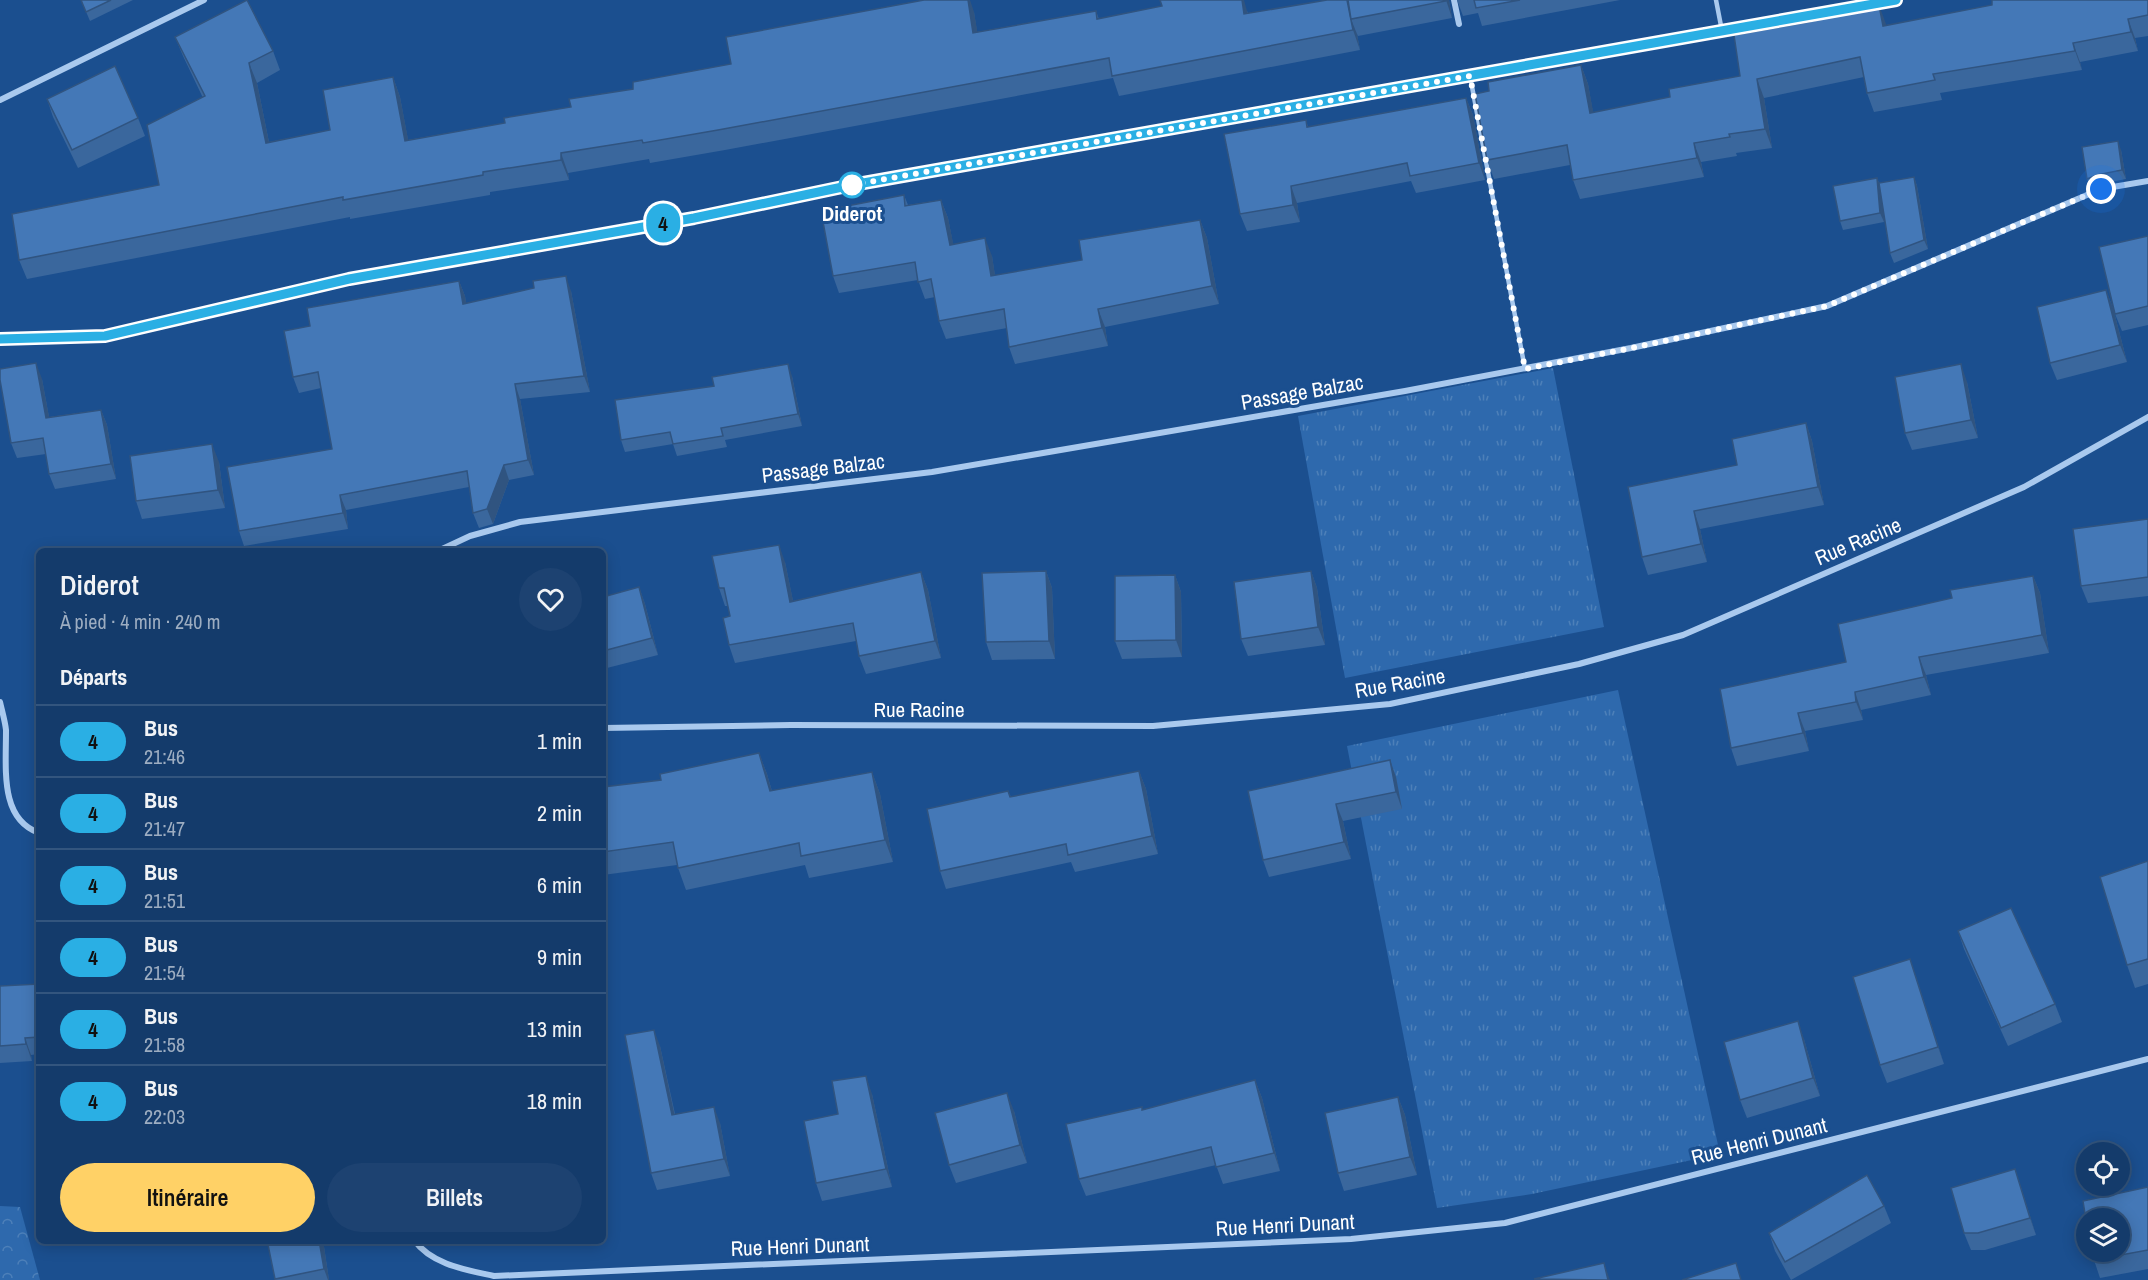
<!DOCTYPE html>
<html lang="fr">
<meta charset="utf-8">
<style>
:root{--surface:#143b6b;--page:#1d4271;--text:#f1f3f6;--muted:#9dadc1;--line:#33557e;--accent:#ffd166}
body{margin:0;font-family:"Archivo Narrow",sans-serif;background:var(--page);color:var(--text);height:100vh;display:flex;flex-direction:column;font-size:22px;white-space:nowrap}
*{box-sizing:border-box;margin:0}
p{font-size:20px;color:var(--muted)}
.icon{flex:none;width:33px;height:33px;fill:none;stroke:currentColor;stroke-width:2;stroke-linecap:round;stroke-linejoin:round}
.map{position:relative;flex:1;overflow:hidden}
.details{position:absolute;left:36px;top:548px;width:570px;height:696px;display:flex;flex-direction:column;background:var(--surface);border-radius:9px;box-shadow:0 3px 15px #0003,0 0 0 2px var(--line)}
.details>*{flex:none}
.badge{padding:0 12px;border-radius:20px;font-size:21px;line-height:39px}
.buttons{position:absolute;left:2076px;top:1142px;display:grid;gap:12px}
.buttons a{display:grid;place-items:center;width:54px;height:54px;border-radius:50%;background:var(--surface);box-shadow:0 3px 15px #0003,0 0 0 2px var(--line);font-size:30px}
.you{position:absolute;width:30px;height:30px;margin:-15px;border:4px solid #fff;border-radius:50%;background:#1a73e8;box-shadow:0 0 0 9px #1a73e833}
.map>.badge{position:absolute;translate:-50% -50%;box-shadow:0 0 0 3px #fff}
h2{padding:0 24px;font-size:22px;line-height:54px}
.round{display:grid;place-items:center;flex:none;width:63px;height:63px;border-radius:32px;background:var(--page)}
.head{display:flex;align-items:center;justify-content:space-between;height:102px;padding:0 24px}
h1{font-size:28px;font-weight:600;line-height:45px}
.action{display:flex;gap:12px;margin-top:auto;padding:12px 24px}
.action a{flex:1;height:69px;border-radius:36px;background:var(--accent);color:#111;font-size:24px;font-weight:600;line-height:69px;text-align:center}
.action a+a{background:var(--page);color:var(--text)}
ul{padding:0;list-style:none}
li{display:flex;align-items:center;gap:18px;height:72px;padding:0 24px;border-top:2px solid var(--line)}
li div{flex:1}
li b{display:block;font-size:22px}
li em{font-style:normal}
li .badge{min-width:66px;font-weight:700;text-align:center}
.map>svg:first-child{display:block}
.forest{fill:url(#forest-crowns)}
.park{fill:url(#park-tufts)}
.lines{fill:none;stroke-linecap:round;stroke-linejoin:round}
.lane{stroke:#a9c9ee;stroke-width:4.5}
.street{stroke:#a9c9ee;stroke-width:6}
.wall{fill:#3a679d}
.shaded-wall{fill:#305480}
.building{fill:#4478b7;stroke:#305480;stroke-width:1.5}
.line-casing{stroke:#fff;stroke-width:14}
.line{stroke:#2aafe4;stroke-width:9}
.walk{stroke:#fff;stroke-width:6;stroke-dasharray:0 10.8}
.stop-dot{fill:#fff;stroke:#2aafe4;stroke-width:3}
.labels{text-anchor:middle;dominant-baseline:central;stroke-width:6;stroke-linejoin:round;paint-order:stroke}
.stop-label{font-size:21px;font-weight:bold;fill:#fff;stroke:#1b4f8f}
.street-label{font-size:21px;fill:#fff;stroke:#1b4f8f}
</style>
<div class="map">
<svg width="2148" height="1280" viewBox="0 0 2148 1280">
<defs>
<pattern id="forest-crowns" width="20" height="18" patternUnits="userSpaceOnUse" patternTransform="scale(1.5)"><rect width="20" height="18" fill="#2e69ad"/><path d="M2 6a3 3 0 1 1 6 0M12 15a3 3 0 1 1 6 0" fill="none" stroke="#4d80b9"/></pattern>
<pattern id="park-tufts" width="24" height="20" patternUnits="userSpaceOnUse" patternTransform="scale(1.5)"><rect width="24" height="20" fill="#2e69ad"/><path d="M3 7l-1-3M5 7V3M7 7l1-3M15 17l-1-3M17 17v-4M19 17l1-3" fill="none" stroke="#4d80b9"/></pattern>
</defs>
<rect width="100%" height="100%" fill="#1b4f8f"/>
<!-- forest -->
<polygon class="forest" points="0,1206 20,1207 40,1280 0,1280"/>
<!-- park -->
<g class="park">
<polygon points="1553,368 1604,627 1345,678 1298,416"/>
<polygon points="1618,690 1720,1154 1532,1194 1437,1208 1347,746"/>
</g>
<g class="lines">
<!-- lane -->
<g class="lane">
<polyline points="1716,0 1722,31"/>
<polyline points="1470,76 1525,369"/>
</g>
<!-- street -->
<g class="street">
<polyline points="1454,0 1459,24"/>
<polyline points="0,100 204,0"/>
<polyline points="0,339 105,336 349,279 694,218 852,185 1896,0"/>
<polyline points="440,550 470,536 520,522 932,472 1405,391 1631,348 1827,306 2101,189 2148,181"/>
<path d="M0 702C2 711 5 721 6 730 6 771 0 819 39 833"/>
<polyline points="603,728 791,725 1153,726 1390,704 1579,664 1683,635 2024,487 2148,417"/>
<path d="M414 1240C432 1265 467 1270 494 1276L1351 1239 1505 1223 2148 1059"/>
</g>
</g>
<!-- wall -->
<g class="wall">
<polygon points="81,0 133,0 90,21"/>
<polygon points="1348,0 1449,0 1452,18 1358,36 1357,34 1360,50 1119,96 1113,78 725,150 650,163 649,159 568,173 569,180 490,192 490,195 350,219 350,217 27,279 19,260 159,185 203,98 183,56 175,37 273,51 280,70 257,83 269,142 330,130 393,77 400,97 408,140 505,123 571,107 731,64 974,12 977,32 1096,11 1099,19 1247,11 1248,13"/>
<polygon points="1457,0 1620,0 1482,26 1478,13 1463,16"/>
<polygon points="2148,0 2148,36 2135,38 2138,51 2080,62 2082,70 1940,93 1942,100 1874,112 1867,93 1864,77 1764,98 1772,148 1736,153 1737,156 1701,162 1704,177 1580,199 1573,180 1570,165 1494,179 1487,160 1489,91 1581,65 1588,84 1593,113 1670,97 1740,76 1886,25"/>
<polygon points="1466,98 1473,115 1485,180 1416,193 1411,181 1297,203 1300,222 1247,231 1240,214 1306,120 1308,127"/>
<polygon points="47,99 138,118 145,136 78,168 53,117"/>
<polygon points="2121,150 2126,179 2100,184 2091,188 2087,179"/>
<polygon points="1914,177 1917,186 1928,249 1894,263 1890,253 1882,204 1884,222 1843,230 1840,221 1877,178 1879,183"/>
<polygon points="904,195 908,205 941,200 948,218 953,244 992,256 995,276 1082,260 1200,220 1207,238 1219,304 1105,327 1108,346 1015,364 1009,347 1007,328 946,339 939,321 935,297 925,299 918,280 839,293 833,276"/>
<polygon points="2148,236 2148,325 2122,331 2115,314"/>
<polygon points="459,281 465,296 466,304 571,291 590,392 520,399 534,475 509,480 493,524 479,528 473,513 469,487 346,510 348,529 244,546 239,531 332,449 321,388 299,393 293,377"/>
<polygon points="2106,290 2113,308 2127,362 2057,380 2050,363"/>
<polygon points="792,376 802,426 725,440 727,447 677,456 673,444 625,452 621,440"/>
<polygon points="42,379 49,417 101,410 107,425 116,479 55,489 49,474 46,454 17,458 11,443"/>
<polygon points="1967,382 1978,438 1912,450 1905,433"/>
<polygon points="1806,423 1812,441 1824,505 1700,529 1707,562 1648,575 1642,557 1737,465"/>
<polygon points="219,462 225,508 142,519 136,501"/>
<polygon points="2148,519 2148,596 2088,603 2081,586"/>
<polygon points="785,562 793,601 921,572 928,590 941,658 866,674 859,656 856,641 735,663 729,645 730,616 728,606 725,606 719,588"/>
<polygon points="1046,571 1052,588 1055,659 992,660 986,642"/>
<polygon points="1311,571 1317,588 1325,645 1248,656 1241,639"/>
<polygon points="1175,575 1181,592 1182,657 1122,659 1115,641"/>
<polygon points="2033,576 2040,593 2049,653 1926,675 1931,695 1861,710 1863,720 1805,731 1809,751 1737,766 1731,748 1846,662 1952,598"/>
<polygon points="639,587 645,604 658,655 603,669 603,597"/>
<polygon points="759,753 767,774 772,791 872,772 880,794 893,862 809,878 805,865 686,890 677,865 603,875 603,787 661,780"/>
<polygon points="1390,760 1396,777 1402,809 1343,821 1351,859 1269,877 1263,860"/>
<polygon points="1139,771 1146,789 1158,854 1075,872 1071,862 946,889 940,871 1008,791 1011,797"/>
<polygon points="2148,861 2148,984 2135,988 2127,965"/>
<polygon points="1958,931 2055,1004 2062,1022 2008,1046 1964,949"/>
<polygon points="1916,977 1944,1064 1887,1083 1880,1065"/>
<polygon points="39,984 39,1054 31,1055 32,1061 0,1063 0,986"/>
<polygon points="1804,1039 1820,1096 1747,1118 1740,1100"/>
<polygon points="660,1046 675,1114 720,1123 730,1176 657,1190 651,1173"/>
<polygon points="1255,1080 1262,1098 1280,1171 1223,1184 1216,1165 1086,1196 1079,1179 1143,1110"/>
<polygon points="872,1094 892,1187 822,1201 816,1183"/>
<polygon points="1398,1097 1405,1115 1417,1175 1344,1191 1338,1173"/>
<polygon points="1014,1111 1027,1163 956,1183 949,1165"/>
<polygon points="2015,1169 2036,1235 1985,1250 1971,1250 1964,1233"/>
<polygon points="2148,1187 2148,1269 2100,1278 2094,1260"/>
<polygon points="1884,1206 1891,1223 1791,1280 1775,1251 1769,1233"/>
<polygon points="267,1240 323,1240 329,1280 275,1280"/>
</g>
<!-- shaded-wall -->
<g class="shaded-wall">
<polygon points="968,0 970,0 974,12 981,53 973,33"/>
<polygon points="1242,0 1244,0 1247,11 1251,33 1244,14"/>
<polygon points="1347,0 1351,19 1357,34 1360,50 1353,30"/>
<polygon points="1446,0 1449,0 1452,18"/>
<polygon points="1879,5 1886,24 1890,45 1883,26"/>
<polygon points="2128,19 2135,38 2138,51 2131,32"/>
<polygon points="2073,43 2080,62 2082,70 2075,51"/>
<polygon points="249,63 257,83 273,162 266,143"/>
<polygon points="1581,65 1588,84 1597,132 1590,113"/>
<polygon points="393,77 400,97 412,160 405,141"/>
<polygon points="1757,79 1764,98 1772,148 1765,129"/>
<polygon points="1466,98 1473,115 1485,180 1479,163"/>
<polygon points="2118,141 2121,150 2126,179 2122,170"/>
<polygon points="1694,143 1701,162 1704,177 1697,158"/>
<polygon points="561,153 568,173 569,180 561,160"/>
<polygon points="1914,177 1917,186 1928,249 1924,240"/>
<polygon points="1877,178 1881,187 1884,222 1880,213"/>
<polygon points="1291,186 1297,203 1300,222 1293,205"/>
<polygon points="941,200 948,218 957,262 950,245"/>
<polygon points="1200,220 1207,238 1219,304 1212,286"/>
<polygon points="985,238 992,256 998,294 991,276"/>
<polygon points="566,276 571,291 590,392 584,376"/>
<polygon points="459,281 465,296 469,320 463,304"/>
<polygon points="2106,290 2113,308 2127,362 2120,345"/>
<polygon points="1098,309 1105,327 1108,346 1102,328"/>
<polygon points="36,363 42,379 52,433 46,418"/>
<polygon points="788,364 792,376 802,426 798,414"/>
<polygon points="1961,364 1967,382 1978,438 1971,420"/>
<polygon points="515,384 520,399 534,475 528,460"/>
<polygon points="101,410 107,425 116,479 111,464"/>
<polygon points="1806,423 1812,441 1824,505 1818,487"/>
<polygon points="212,444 219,462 225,508 218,490"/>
<polygon points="504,465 509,480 493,524 487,509"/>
<polygon points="340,495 346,510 348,529 343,513"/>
<polygon points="1694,511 1700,529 1707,562 1701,544"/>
<polygon points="779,545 785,562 797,620 790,602"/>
<polygon points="1046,571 1052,588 1055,659 1049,641"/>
<polygon points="1311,571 1317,588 1325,645 1318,627"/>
<polygon points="921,572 928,590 941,658 935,641"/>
<polygon points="1175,575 1181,592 1182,657 1176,640"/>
<polygon points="2033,576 2040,593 2049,653 2042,635"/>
<polygon points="639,587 645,604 658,655 652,638"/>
<polygon points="1919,657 1926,675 1931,695 1924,677"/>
<polygon points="1855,692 1861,710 1863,720 1856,702"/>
<polygon points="1798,713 1805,731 1809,751 1803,733"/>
<polygon points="759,753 767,774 778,813 770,791"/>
<polygon points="1390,760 1396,777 1402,809 1396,792"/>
<polygon points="1139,771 1146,789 1158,854 1152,836"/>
<polygon points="872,772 880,794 893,862 885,840"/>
<polygon points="1336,804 1343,821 1351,859 1344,842"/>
<polygon points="1910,959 1916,977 1944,1064 1938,1047"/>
<polygon points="1798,1021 1804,1039 1820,1096 1813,1078"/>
<polygon points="654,1030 660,1046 678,1131 672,1115"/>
<polygon points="25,1038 31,1055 32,1061 26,1044"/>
<polygon points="866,1076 872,1094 892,1187 886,1169"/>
<polygon points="1255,1080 1262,1098 1280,1171 1274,1153"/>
<polygon points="1007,1093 1014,1111 1027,1163 1020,1145"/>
<polygon points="1398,1097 1405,1115 1417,1175 1410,1157"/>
<polygon points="714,1107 720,1123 730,1176 724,1159"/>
<polygon points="2015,1169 2021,1187 2036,1235 2030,1218"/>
<polygon points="319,1240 323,1240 329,1280 328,1280 324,1269"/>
<polygon points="1604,1263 1610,1280 1608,1280"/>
</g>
<!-- building -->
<g class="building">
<polygon points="81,0 111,0 86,12"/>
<polygon points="247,0 273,51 249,63 266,143 330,130 323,90 393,77 405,141 505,123 504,118 571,107 569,99 633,89 633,82 731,64 726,37 924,0 968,0 973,33 1096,11 1097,19 1162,6 1160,0 1242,0 1244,14 1327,0 1347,0 1353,30 1112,76 1109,58 718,130 643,143 642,140 561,153 561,160 483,172 483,175 343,200 343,197 19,260 12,214 159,185 147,125 205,96 175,37"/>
<polygon points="1348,0 1446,0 1446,1 1351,19"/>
<polygon points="1474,0 1520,0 1476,8"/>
<polygon points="1992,0 2148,0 2148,15 2128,19 2131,32 2073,43 2075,51 1933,74 1935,80 1867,93 1860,57 1757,79 1765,129 1729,134 1730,137 1694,143 1697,158 1573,180 1567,145 1487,160 1475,94 1489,91 1488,82 1581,65 1590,113 1670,97 1669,89 1740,76 1734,35 1808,22 1879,5 1883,26 1992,5"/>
<polygon points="115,66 138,118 72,150 47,99"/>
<polygon points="1466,98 1479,163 1410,176 1407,163 1291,186 1293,205 1240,214 1224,134 1306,120 1307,127"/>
<polygon points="2118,141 2122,170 2097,175 2087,179 2082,147"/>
<polygon points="1914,177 1924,240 1890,253 1879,183"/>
<polygon points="1877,178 1880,213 1840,221 1833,186"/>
<polygon points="904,195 905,206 941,200 950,245 985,238 991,276 1082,260 1079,240 1200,220 1212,286 1098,309 1102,328 1009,347 1004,309 939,321 931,279 918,282 915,262 833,276 821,211"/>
<polygon points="2148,236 2148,306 2115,314 2099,247"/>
<polygon points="566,276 584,376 515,384 528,460 504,465 487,509 473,513 467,471 340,495 343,513 239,531 227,467 332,449 318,372 293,377 284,331 310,326 307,308 459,281 463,304 534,288 533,281"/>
<polygon points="2106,290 2120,345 2050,363 2037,307"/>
<polygon points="36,363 46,418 101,410 111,464 49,474 43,438 11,443 0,380 0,369"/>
<polygon points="788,364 798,414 721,428 723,436 673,444 670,432 621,440 615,400 714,386 712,377"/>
<polygon points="1961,364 1971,420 1905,433 1895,377"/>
<polygon points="1806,423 1818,487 1694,511 1701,544 1642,557 1628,487 1737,465 1732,439"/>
<polygon points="212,444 218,490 136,501 130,456"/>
<polygon points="2148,519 2148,577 2081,586 2073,529"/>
<polygon points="779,545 790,602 921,572 935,641 859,656 853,623 729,645 723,618 730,616 724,588 719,588 712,556"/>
<polygon points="1046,571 1049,641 986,642 982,573"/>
<polygon points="1311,571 1318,627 1241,639 1234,582"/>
<polygon points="1175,575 1176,640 1115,641 1115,576"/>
<polygon points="2033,576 2042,635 1919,657 1924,677 1855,692 1856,702 1798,713 1803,733 1731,748 1720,689 1846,662 1838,624 1952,598 1950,590"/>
<polygon points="639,587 652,638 603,651 603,597"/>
<polygon points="759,753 770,791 872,772 885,840 801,856 799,843 678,868 673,842 603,852 603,787 661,780 660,774"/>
<polygon points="1390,760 1396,792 1336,804 1344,842 1263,860 1248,791"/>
<polygon points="1139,771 1152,836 1068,855 1066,844 940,871 927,809 1008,791 1010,797"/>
<polygon points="2148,861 2148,959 2127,965 2100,877"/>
<polygon points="2011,908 2055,1004 2001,1028 1958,931"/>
<polygon points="1910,959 1938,1047 1880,1065 1853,977"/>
<polygon points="39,984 39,1037 25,1038 26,1044 0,1046 0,986"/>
<polygon points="1798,1021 1813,1078 1740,1100 1724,1042"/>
<polygon points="654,1030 672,1115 714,1107 724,1159 651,1173 625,1035"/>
<polygon points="866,1076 886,1169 816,1183 804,1121 838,1114 832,1081"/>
<polygon points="1255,1080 1274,1153 1216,1167 1211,1147 1079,1179 1066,1124 1142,1107 1142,1110"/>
<polygon points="1007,1093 1020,1145 949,1165 935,1113"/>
<polygon points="1398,1097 1410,1157 1338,1173 1325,1113"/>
<polygon points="2015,1169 2030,1218 1978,1233 1964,1233 1951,1188"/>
<polygon points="1867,1175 1884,1206 1785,1262 1769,1233"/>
<polygon points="2148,1187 2148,1250 2094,1260 2092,1251 2120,1251 2120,1218 2086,1218 2086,1220 2083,1201"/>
<polygon points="267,1240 319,1240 324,1269 275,1279"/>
<polygon points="1604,1263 1608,1280 1534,1279"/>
<polygon points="1736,1263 1741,1280 1682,1280"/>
</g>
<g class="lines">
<defs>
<polyline id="line" points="0,339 105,336 349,279 694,218 852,185 1896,0"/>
</defs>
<!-- line casing -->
<use href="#line" class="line-casing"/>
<!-- line -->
<use href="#line" class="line"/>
<!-- walk -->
<polyline class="walk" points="852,185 1470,76 1525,369 1632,348 1827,306 2101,189"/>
</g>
<!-- markers -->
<circle class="stop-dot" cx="852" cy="185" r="12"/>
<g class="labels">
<!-- stop labels -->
<g class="stop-label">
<text x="852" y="213">Diderot</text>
</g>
<!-- street labels -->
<g class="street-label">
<text transform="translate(1302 392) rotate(-10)">Passage Balzac</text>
<text transform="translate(823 468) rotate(-7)">Passage Balzac</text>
<text transform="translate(1858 541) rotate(-23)">Rue Racine</text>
<text transform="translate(1400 683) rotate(-10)">Rue Racine</text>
<text x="919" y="709">Rue Racine</text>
<text transform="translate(1759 1141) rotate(-14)">Rue Henri Dunant</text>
<text transform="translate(1285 1225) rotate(-3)">Rue Henri Dunant</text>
<text transform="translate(800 1246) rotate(-2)">Rue Henri Dunant</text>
</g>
</g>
</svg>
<div class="buttons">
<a><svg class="icon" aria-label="locate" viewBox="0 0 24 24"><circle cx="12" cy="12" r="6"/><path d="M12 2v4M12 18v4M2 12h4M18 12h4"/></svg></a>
<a><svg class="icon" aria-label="layers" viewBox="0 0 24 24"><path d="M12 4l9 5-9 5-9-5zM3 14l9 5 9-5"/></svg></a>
</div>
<div class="you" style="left:2101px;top:189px"></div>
<b class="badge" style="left:663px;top:223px;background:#2aafe4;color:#111">4</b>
<section class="details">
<div class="head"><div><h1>Diderot</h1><p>À pied · 4 min · 240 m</p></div><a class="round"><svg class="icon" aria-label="heart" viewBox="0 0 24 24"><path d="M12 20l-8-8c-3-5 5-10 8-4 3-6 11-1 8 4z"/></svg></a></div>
<h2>Départs</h2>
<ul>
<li><span class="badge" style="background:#2aafe4;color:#111">4</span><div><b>Bus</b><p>21:46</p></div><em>1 min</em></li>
<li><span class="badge" style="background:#2aafe4;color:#111">4</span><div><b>Bus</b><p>21:47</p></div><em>2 min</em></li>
<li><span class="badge" style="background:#2aafe4;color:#111">4</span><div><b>Bus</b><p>21:51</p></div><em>6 min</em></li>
<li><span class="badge" style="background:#2aafe4;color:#111">4</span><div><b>Bus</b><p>21:54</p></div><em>9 min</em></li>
<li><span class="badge" style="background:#2aafe4;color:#111">4</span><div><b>Bus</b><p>21:58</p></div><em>13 min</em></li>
<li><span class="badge" style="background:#2aafe4;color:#111">4</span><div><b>Bus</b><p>22:03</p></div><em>18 min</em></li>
</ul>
<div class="action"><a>Itinéraire</a><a>Billets</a></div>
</section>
</div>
